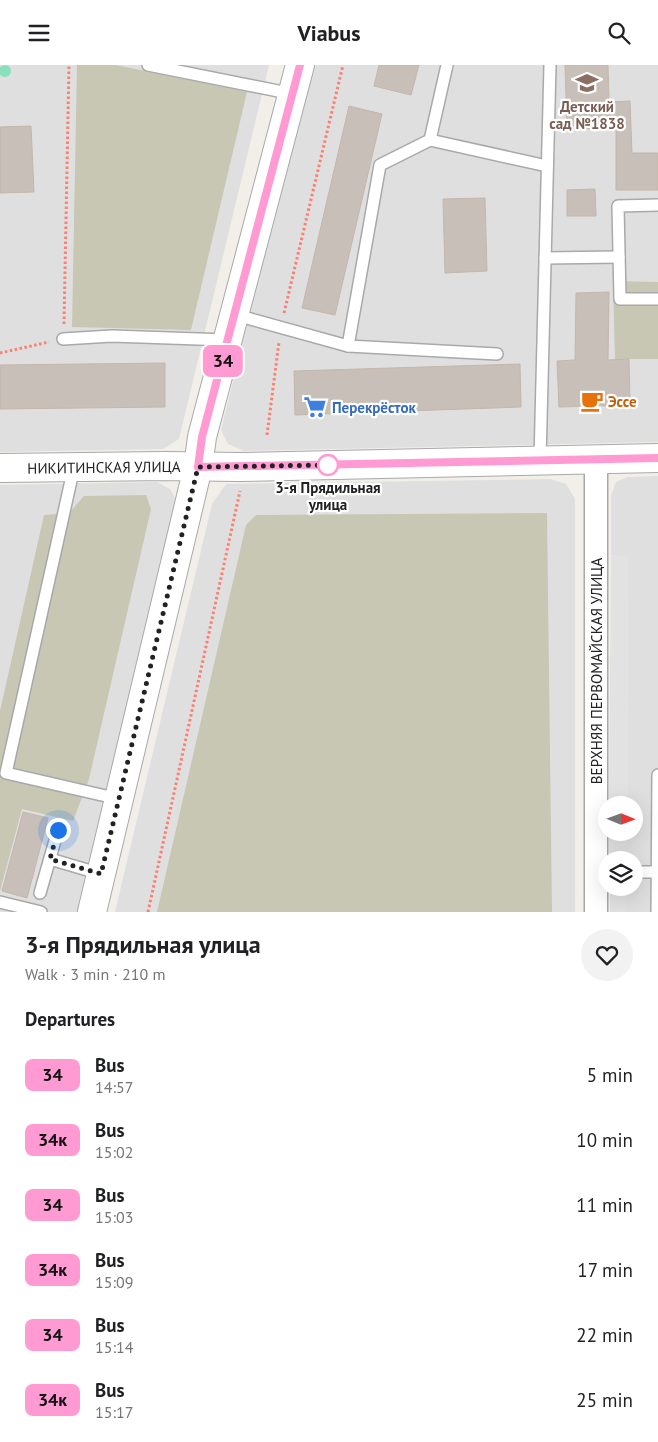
<!DOCTYPE html>
<meta charset="utf-8">
<style>
:root{--surface:#fff;--page:#f2f2f2;--text:#202124;--muted:#757577}
body{margin:0;font-family:"PT Sans",sans-serif;background:var(--page);color:var(--text);height:100vh;display:flex;flex-direction:column;font-size:19px;white-space:nowrap}
*{box-sizing:border-box;margin:0}
p{font-size:16px;color:var(--muted)}
.icon{flex:none;width:28px;height:28px;fill:none;stroke:currentColor;stroke-width:2;stroke-linecap:round;stroke-linejoin:round}
.map{position:relative;height:847px;overflow:hidden}
.details{display:flex;flex-direction:column;background:var(--surface);flex:1}
.details>*{flex:none}
.badge{padding:0 10px;border-radius:8px;font-size:18px;line-height:32px}
.needle{width:32px;rotate:91deg}
.buttons{position:absolute;left:598px;top:731px;display:grid;gap:10px}
.buttons a{display:grid;place-items:center;width:45px;height:45px;border-radius:50%;background:var(--surface);box-shadow:0 5px 20px #0002;font-size:25px}
.you{position:absolute;width:25px;height:25px;margin:-12px;border:4px solid #fff;border-radius:50%;background:#1a73e8;box-shadow:0 0 0 8px #1a73e833}
.map>.badge{position:absolute;translate:-50% -50%;box-shadow:0 0 0 2px #fff}
h2{padding:0 25px;font-size:19px;line-height:45px}
.round{display:grid;place-items:center;flex:none;width:52px;height:52px;border-radius:26px;background:var(--page)}
.head{display:flex;align-items:center;justify-content:space-between;height:85px;padding:0 25px}
h1{font-size:24px;font-weight:600;line-height:38px}
ul{padding:0;list-style:none}
li{display:flex;align-items:center;gap:15px;height:65px;padding:0 25px}
li div{flex:1}
li b{display:block;font-size:19px}
li em{font-style:normal}
li .badge{min-width:55px;font-weight:700;text-align:center}
header{display:flex;justify-content:space-between;align-items:center;height:65px;padding:0 25px;background:var(--surface);font-size:22px;font-weight:600}
.map>svg:first-child{display:block}
.residential{fill:#e0dfdf}
.construction{fill:#c7c7b4}
.pitch{fill:#88e0be}
.parking{fill:#e2e2e2}
.building{fill:#c7bfb8;stroke:#c4b6ab}
.lines{fill:none;stroke-linecap:round;stroke-linejoin:round}
.service-casing{stroke:#a9a9a9;stroke-width:14}
.minor-casing{stroke:#a9a9a9;stroke-width:25}
.tertiary-casing{stroke:#a9a9a9;stroke-width:30}
.path{stroke:#fa8072;stroke-width:3;stroke-dasharray:2.5 2.5;stroke-linecap:butt}
.service{stroke:#fff;stroke-width:11}
.minor{stroke:#fff;stroke-width:22}
.tertiary{stroke:#fff;stroke-width:28}
.line-casing{stroke:#fff;stroke-width:11}
.line{stroke:#ff9ad2;stroke-width:8}
.walk{stroke:#222;stroke-width:5;stroke-dasharray:0 9}
.stop-dot{fill:#fff;stroke:#ff9ad2;stroke-width:2.5}
.labels{text-anchor:middle;dominant-baseline:central;stroke-width:4.5;stroke-linejoin:round;paint-order:stroke}
.education-label{font-size:15px;font-weight:bold;fill:#785e54;stroke:#fff}
.food-label{font-size:15px;font-weight:bold;fill:#c56008;stroke:#fff;text-anchor:start}
.shop-label{font-size:15px;font-weight:bold;fill:#366cbe;stroke:#fff;text-anchor:start}
.street-label{font-size:15px;fill:#222;stroke:#fff}
.stop-label{font-size:15px;font-weight:bold;fill:#222;stroke:#fff}
</style>
<header><svg class="icon" aria-label="menu" viewBox="0 0 24 24"><path d="M4 6h16M4 12h16M4 18h16"/></svg>Viabus<svg class="icon" aria-label="search" viewBox="0 0 24 24"><circle cx="10" cy="10" r="6"/><path d="M15 15l6 6"/></svg></header>
<div class="map">
<svg width="658" height="847" viewBox="0 0 658 847">
<rect width="100%" height="100%" fill="#f2efe9"/>
<!-- residential -->
<g class="residential">
<polygon points="0,0 269,0 179,374 163,384 0,387"/>
<polygon points="311,0 658,0 658,377 244,386 228,379 221,365"/>
<polygon points="658,411 658,847 626,847 626,830 610,830 616,824 634,822 634,795 617,793 609,787 627,778 627,768 634,768 634,740 627,740 628,493 611,490 611,431 616,417 627,412"/>
<polygon points="551,414 566,419 575,434 575,847 115,847 212,439 226,419"/>
<polygon points="157,417 170,424 177,437 80,847 0,847 0,420"/>
</g>
<!-- construction -->
<g class="construction">
<polygon points="77,0 116,0 247,27 191,265 72,262"/>
<polygon points="613,216 658,217 658,294 615,294"/>
<polygon points="146,430 151,444 89,714 73,756 22,744 0,826 0,646 44,450 69,448 84,431"/>
<polygon points="547,448 552,847 157,847 246,460 256,450"/>
</g>
<!-- pitch -->
<circle class="pitch" cx="5" cy="6" r="6"/>
<!-- parking -->
<g class="parking">
<polygon points="611,490 628,493 627,740 609,740"/>
<polygon points="609,768 627,768 627,778 609,787"/>
<polygon points="610,830 627,830 626,847 610,847"/>
</g>
<!-- building -->
<g class="building">
<polygon points="379,0 419,0 411,30 374,21"/>
<polygon points="565,0 608,0 609,37 630,36 632,88 658,88 658,125 616,125 616,63 567,64"/>
<polygon points="349,41 382,49 335,250 302,243"/>
<polygon points="31,61 34,127 0,128 0,62"/>
<polygon points="595,124 596,151 567,151 567,125"/>
<polygon points="485,133 487,206 445,208 443,134"/>
<polygon points="609,227 608,295 629,294 630,340 559,342 557,296 575,295 576,228"/>
<polygon points="165,298 165,342 0,344 0,300"/>
<polygon points="520,299 521,342 295,350 294,306"/>
<polygon points="23,747 48,753 27,833 2,826"/>
</g>
<g class="lines">
<defs>
<g id="service">
<polyline points="148,0 293,29"/>
<polyline points="447,0 430,75 380,100 348,281 497,289"/>
<polyline points="430,75 547,101"/>
<polyline points="658,140 618,141 620,234 658,234"/>
<polyline points="545,193 619,192"/>
<polyline points="236,250 348,281"/>
<polyline points="63,274 112,271 227,275"/>
<polyline points="540,395 550,0"/>
<polyline points="74,402 6,708 119,734"/>
<polyline points="50,794 101,809"/>
<polyline points="634,807 658,807"/>
<polyline points="40,828 58,765"/>
<polyline points="0,837 41,847"/>
<polyline points="657,847 658,710"/>
</g>
<polyline id="minor" points="596,394 596,847"/>
<g id="tertiary">
<path id="s1" d="M0 403 165 401 239 402 658 393"/>
<polyline points="92,847 198,402 202,372 300,0"/>
</g>
</defs>
<!-- service casing -->
<use href="#service" class="service-casing"/>
<!-- minor casing -->
<use href="#minor" class="minor-casing"/>
<!-- tertiary casing -->
<use href="#tertiary" class="tertiary-casing"/>
<!-- path -->
<g class="path">
<polyline points="284,248 343,0"/>
<polyline points="64,259 69,0"/>
<polyline points="0,288 49,277"/>
<polyline points="267,370 279,277"/>
<polyline points="148,847 240,426"/>
</g>
<!-- service -->
<use href="#service" class="service"/>
<!-- minor -->
<use href="#minor" class="minor"/>
<!-- tertiary -->
<use href="#tertiary" class="tertiary"/>
</g>
<g class="lines">
<defs>
<polyline id="line" points="300,0 202,372 198,402 658,393"/>
</defs>
<!-- line casing -->
<use href="#line" class="line-casing"/>
<!-- line -->
<use href="#line" class="line"/>
<!-- walk -->
<polyline class="walk" points="58,765 50,794 101,809 198,402 328,400"/>
</g>
<!-- icons -->
<defs>
<symbol id="school-bare" viewBox="-9 -9 18 18"><path d="M0-5L7-2L0 1L-7-2ZM-4 1L0 2.5L4 1V4Q0 6-4 4Z" fill="#8d6e63" stroke="#fff" stroke-width="2.5" paint-order="stroke"/></symbol>
<symbol id="cafe-bare" viewBox="-9 -9 18 18"><path d="M-5.5-4.5H6V0H3Q3 3.5 0 3.5H-2.5Q-5.5 3.5-5.5 0ZM3-3.2v2h1.7v-2ZM-6 4.5H4V6H-6Z" fill="#e8710a" stroke="#fff" stroke-width="2.5" paint-order="stroke"/></symbol>
<symbol id="supermarket-bare" viewBox="-9 -9 18 18"><path d="M-6-5.5h2.5l.6 2H6L4.5 2H-2.5L-4.4-4H-6ZM-1.5 3.2a1.3 1.3 0 1 0 .1 0ZM3 3.2a1.3 1.3 0 1 0 .1 0Z" fill="#3f7fe0" stroke="#fff" stroke-width="2.5" paint-order="stroke"/></symbol>
</defs>
<g fill-rule="evenodd">
<use href="#school-bare" x="571" y="2" width="32" height="32"/>
<use href="#cafe-bare" x="576" y="320" width="32" height="32"/>
<use href="#supermarket-bare" x="299" y="326" width="32" height="32"/>
</g>
<!-- markers -->
<circle class="stop-dot" cx="328" cy="400" r="10"/>
<g class="labels">
<!-- education labels -->
<g class="education-label">
<text x="587" y="41">Детский<tspan x="587" dy="17">сад №1838</tspan></text>
</g>
<!-- food labels -->
<g class="food-label">
<text x="608" y="336">Эссе</text>
</g>
<!-- shop labels -->
<g class="shop-label">
<text x="332" y="342">Перекрёсток</text>
</g>
<!-- street labels -->
<g class="street-label">
<text stroke="none"><textPath href="#s1" startOffset="104">НИКИТИНСКАЯ УЛИЦА</textPath></text>
<text transform="translate(596 606) rotate(-90)">ВЕРХНЯЯ ПЕРВОМАЙСКАЯ УЛИЦА</text>
</g>
<!-- stop labels -->
<g class="stop-label">
<text x="328" y="422">3-я Прядильная<tspan x="328" dy="17">улица</tspan></text>
</g>
</g>
</svg>
<div class="buttons">
<a><svg class="needle" viewBox="-14 -14 28 28"><path d="M0-13l5 13h-10z" fill="#e53935"/><path d="M0 13l5-13h-10z" fill="#757577"/></svg></a>
<a><svg class="icon" aria-label="layers" viewBox="0 0 24 24"><path d="M12 4l9 5-9 5-9-5zM3 14l9 5 9-5"/></svg></a>
</div>
<div class="you" style="left:58px;top:765px"></div>
<b class="badge" style="left:223px;top:296px;background:#ff9ad2;color:#111">34</b>
</div>
<section class="details">
<div class="head"><div><h1>3-я Прядильная улица</h1><p>Walk · 3 min · 210 m</p></div><a class="round"><svg class="icon" aria-label="heart" viewBox="0 0 24 24"><path d="M12 20l-8-8c-3-5 5-10 8-4 3-6 11-1 8 4z"/></svg></a></div>
<h2>Departures</h2>
<ul>
<li><span class="badge" style="background:#ff9ad2;color:#111">34</span><div><b>Bus</b><p>14:57</p></div><em>5 min</em></li>
<li><span class="badge" style="background:#ff9ad2;color:#111">34к</span><div><b>Bus</b><p>15:02</p></div><em>10 min</em></li>
<li><span class="badge" style="background:#ff9ad2;color:#111">34</span><div><b>Bus</b><p>15:03</p></div><em>11 min</em></li>
<li><span class="badge" style="background:#ff9ad2;color:#111">34к</span><div><b>Bus</b><p>15:09</p></div><em>17 min</em></li>
<li><span class="badge" style="background:#ff9ad2;color:#111">34</span><div><b>Bus</b><p>15:14</p></div><em>22 min</em></li>
<li><span class="badge" style="background:#ff9ad2;color:#111">34к</span><div><b>Bus</b><p>15:17</p></div><em>25 min</em></li>
</ul>
</section>
